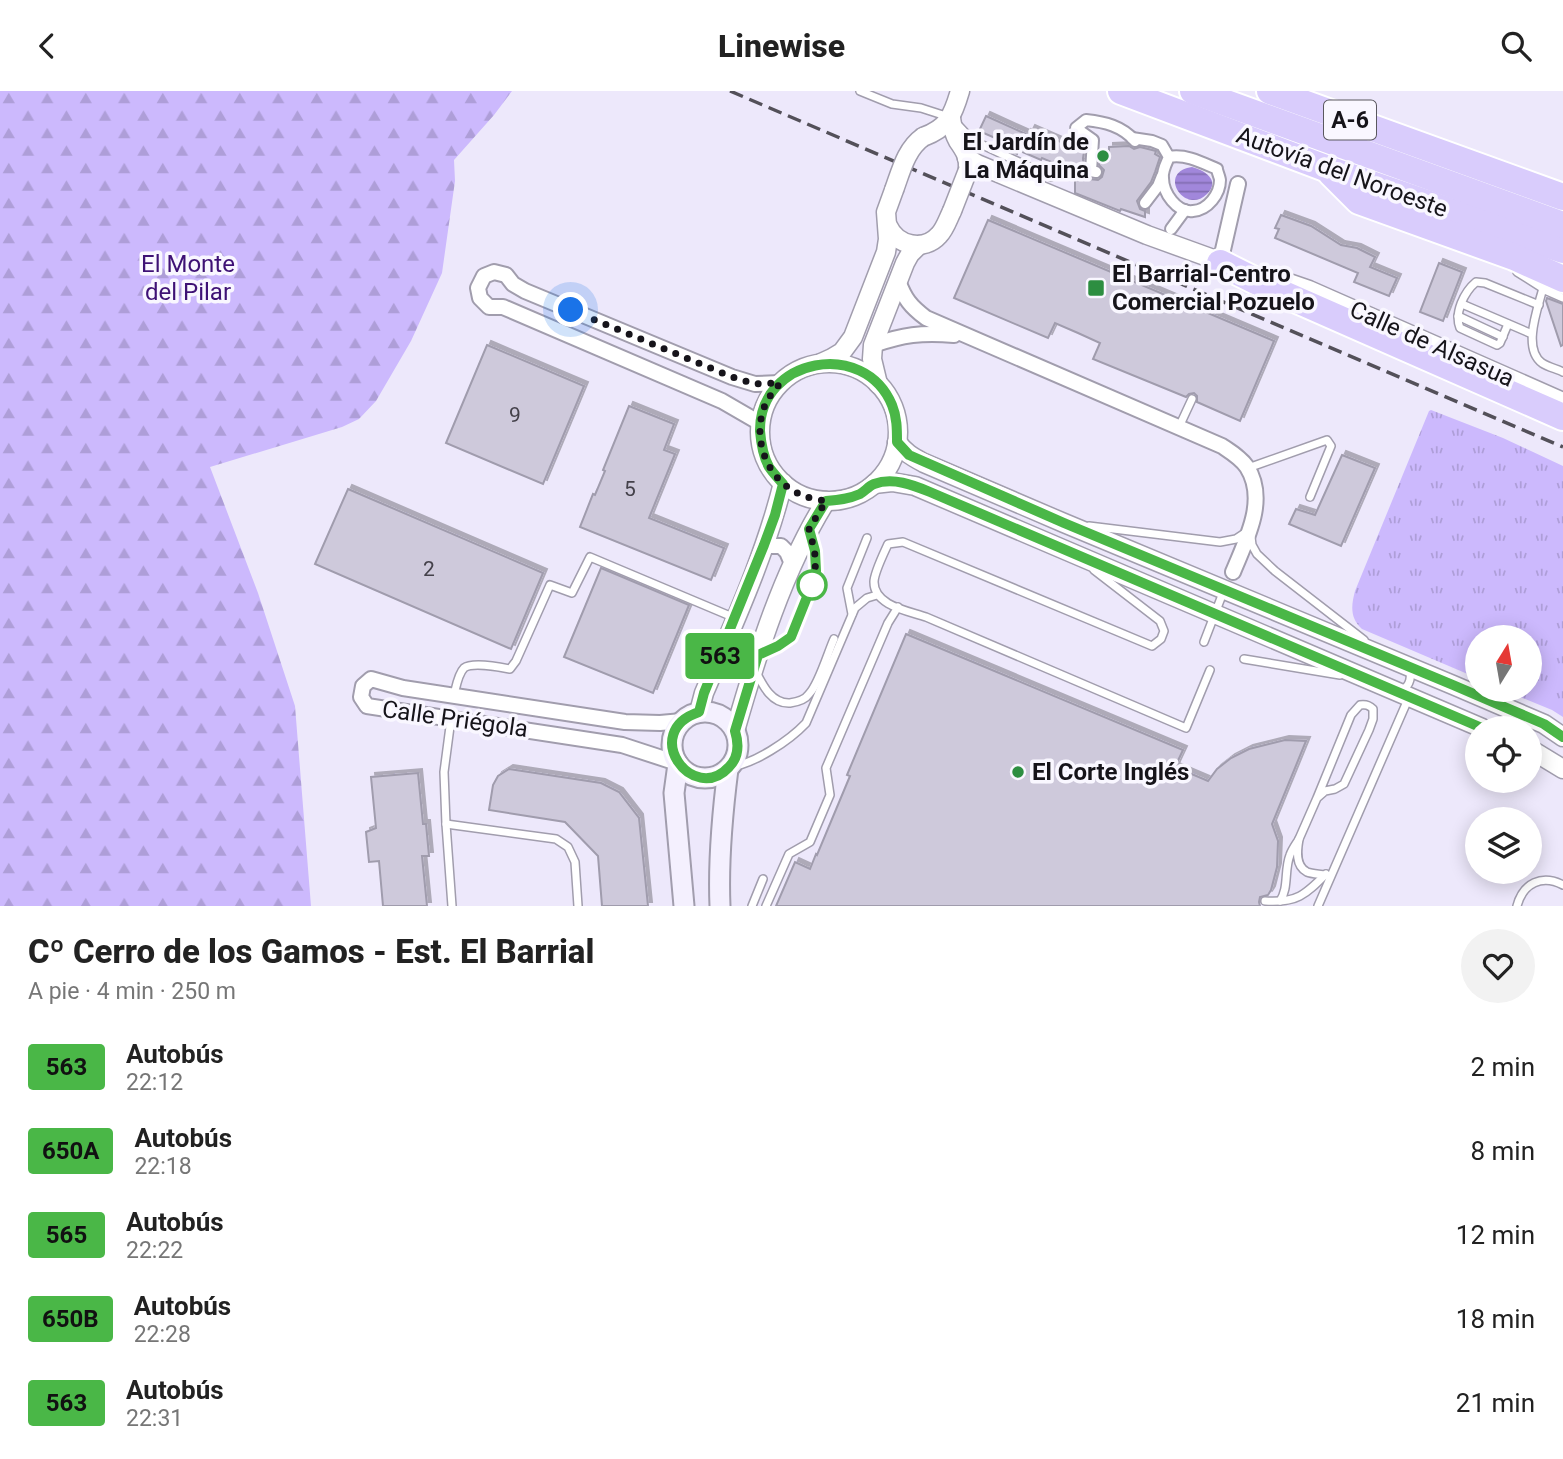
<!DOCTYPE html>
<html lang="es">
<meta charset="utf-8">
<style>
:root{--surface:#fff;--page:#f2f2f2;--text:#222;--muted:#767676}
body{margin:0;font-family:Roboto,sans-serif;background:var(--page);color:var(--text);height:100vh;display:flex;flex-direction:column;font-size:26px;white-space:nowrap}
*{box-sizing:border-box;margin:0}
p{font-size:23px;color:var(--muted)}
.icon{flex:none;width:38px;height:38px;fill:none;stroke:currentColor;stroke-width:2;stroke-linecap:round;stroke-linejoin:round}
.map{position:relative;height:815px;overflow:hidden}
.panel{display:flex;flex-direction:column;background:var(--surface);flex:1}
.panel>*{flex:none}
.badge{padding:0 14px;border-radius:5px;font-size:24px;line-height:46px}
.needle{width:46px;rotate:11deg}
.tools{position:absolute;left:1465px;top:534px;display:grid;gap:14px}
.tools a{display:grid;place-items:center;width:77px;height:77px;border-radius:50%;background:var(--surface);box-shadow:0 4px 18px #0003;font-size:35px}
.you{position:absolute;width:35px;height:35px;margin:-18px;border:5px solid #fff;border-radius:50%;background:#1a73e8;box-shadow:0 0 0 10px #1a73e833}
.map>.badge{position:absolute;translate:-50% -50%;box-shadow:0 0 0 4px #fff}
.round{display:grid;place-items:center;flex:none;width:74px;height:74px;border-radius:37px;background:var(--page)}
.overview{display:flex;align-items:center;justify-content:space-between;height:119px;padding:0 28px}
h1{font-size:33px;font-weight:800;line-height:52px}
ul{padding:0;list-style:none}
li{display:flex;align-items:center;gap:21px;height:84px;padding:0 28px}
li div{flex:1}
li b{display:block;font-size:26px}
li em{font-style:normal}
li .badge{min-width:77px;font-weight:700;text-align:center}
header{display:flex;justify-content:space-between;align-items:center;height:91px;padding:0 28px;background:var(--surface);font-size:32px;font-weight:800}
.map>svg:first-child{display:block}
.grass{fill:url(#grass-tufts)}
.forest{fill:url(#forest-firs)}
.water{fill:url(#water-rules)}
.building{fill:#cec9db;stroke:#a09cad;stroke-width:2;filter:url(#shadow)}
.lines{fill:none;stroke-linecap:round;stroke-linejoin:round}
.service-casing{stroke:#a19dad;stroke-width:10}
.pedestrian-casing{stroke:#a19dad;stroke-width:14}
.minor-casing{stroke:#a19dad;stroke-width:18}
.tertiary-casing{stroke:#a19dad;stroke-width:21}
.secondary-casing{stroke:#a19dad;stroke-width:23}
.motorway-casing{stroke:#fff;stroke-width:30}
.service{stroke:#fff;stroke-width:7}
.pedestrian{stroke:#fff;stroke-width:10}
.minor{stroke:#fff;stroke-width:14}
.tertiary{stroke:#fff;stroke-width:18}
.secondary{stroke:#f4f0fe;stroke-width:19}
.motorway{stroke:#d9ccfc;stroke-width:26}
.rail{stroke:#535059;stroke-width:3.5;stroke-dasharray:14 7;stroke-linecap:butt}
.tertiary-bridge-casing{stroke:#a19dad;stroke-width:21;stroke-linecap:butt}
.tertiary-bridge{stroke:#fff;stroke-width:18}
.line-casing{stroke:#fff;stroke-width:16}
.line{stroke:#4ab747;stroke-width:10}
.walk{stroke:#16141a;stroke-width:7;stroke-dasharray:0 12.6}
.poi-dot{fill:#2d8e41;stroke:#f9f7ff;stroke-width:2.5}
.stop-dot{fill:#fff;stroke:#4ab747;stroke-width:3.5}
.labels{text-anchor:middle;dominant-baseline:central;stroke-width:7;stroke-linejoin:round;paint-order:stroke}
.number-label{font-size:21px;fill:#44414a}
.shield{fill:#f9f7ff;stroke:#5a585f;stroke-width:2}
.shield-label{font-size:23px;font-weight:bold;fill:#16141a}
.poi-label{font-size:24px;font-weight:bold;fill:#16141a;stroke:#f9f7ff;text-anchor:start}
.street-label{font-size:24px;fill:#16141a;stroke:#f9f7ff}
.park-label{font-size:24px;fill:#3e1175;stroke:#f9f7ff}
</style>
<header><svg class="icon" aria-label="back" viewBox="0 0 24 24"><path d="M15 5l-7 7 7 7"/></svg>Linewise<svg class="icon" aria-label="search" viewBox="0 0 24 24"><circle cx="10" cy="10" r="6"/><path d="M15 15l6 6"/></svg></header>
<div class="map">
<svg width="1563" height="815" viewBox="0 0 1563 815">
<defs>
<pattern id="grass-tufts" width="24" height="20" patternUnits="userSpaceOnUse" patternTransform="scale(1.75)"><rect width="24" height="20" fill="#ccb9fd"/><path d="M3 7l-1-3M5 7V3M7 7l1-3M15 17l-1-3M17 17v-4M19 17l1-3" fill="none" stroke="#ae9ed8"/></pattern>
<pattern id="forest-firs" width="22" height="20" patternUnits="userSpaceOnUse" patternTransform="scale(1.75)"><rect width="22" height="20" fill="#ccb9fd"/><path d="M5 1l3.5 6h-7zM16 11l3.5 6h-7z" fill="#ae9ed8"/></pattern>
<pattern id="water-rules" width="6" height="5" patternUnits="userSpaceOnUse" patternTransform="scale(1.75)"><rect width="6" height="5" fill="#a187db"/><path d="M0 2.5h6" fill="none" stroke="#826db1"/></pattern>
<filter id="shadow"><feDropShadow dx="4" dy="-4" stdDeviation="0" flood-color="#0004"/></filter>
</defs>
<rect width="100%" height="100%" fill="#ede8fb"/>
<!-- grass -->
<path class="grass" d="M1431 319 1503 347 1563 375V626L1552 619 1503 599 1530 598V546H1477V587L1362 538C1350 527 1351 515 1355 500L1429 320Z"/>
<!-- forest -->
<polygon class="forest" points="0,0 512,0 494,24 454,69 455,90 442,182 411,250 376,310 359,328 342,336 210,376 258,502 295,615 311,815 0,815"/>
<!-- water -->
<path class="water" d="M1192 76C1204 79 1221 89 1207 103 1185 125 1156 81 1192 76Z"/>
<!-- building -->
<g class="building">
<polygon points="986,25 1028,44 1031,38 1084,61 1083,67 1084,83 1089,88 1098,89 1102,86 1104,79 1099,74 1100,67 1109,66 1109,56 1129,55 1134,58 1140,56 1156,60 1155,63 1160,66 1155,81 1151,91 1137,110 1140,118 1145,120 1145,126 1121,118 1120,120 1075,102 1075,85 1060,79 1061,75 1042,67 1041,69 1018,59 1017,63 1007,59 1009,53 979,40"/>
<polygon points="1281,124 1311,135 1341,154 1357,157 1375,166 1370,176 1397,187 1389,205 1354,191 1358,182 1275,147 1279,138 1275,137"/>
<polygon points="988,129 1274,250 1240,330 1197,311 1197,305 1194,302 1189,303 1186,306 1093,268 1100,252 1078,242 1055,232 1048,247 954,207"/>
<polygon points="1439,172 1462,181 1443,230 1420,221"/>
<polygon points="1547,207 1563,213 1563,254 1561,255 1546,210"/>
<polygon points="487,254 584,295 543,393 446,352"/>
<polygon points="629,315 674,333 664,359 675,363 649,427 724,457 711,489 580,436 593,403 595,404 605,380 603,379"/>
<polygon points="1342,364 1375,377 1341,455 1289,433 1296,418 1315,424"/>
<polygon points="348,398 543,482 511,558 315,473"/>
<polygon points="601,477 689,514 653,602 564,566"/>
<polygon points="906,543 1183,659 1175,676 1208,690 1217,678 1231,667 1249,658 1285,649 1306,650 1272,733 1278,750 1277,776 1271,799 1268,804 1260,806 1259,811 1260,815 776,815 795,771 810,778 816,763 817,764 850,685 847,684"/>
<polygon points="509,678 601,692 619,701 639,727 648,815 602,815 598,765 565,731 489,719 493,694 498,685"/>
<polygon points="418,682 423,733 426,733 429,765 422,765 427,815 383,815 379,770 369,771 366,741 376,737 371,686"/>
</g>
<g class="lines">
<defs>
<g id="service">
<polyline points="860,0 892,13 921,17 949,26"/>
<polyline points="958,34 972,49 1051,86"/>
<polyline points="1517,181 1547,200 1563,207"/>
<path d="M1543 197C1538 217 1522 257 1542 272 1548 276 1557 278 1563 281"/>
<polyline points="1462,213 1532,243"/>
<polyline points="1458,225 1503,246"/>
<path d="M1508 233 1500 252 1497 254 1460 237C1454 222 1464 201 1476 191L1485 192 1539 214"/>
<polyline points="1179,336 1192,308"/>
<polyline points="1248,377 1327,349 1331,355 1310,406"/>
<polyline points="1089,435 1220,451 1236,448 1245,442"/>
<polyline points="1251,446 1252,454 1257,463 1275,480 1364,549"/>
<path d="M1094 479 1160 530 1164 540 1161 548 1152 555 903 451 888 453C884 462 874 482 874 491 874 515 909 520 926 526L1186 637 1210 579"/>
<polyline points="852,523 847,497 867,447"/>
<polyline points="1204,551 1224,499"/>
<polyline points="762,563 791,546 800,525 816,480 815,460 810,443"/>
<polyline points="1244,568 1340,584"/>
<path d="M756 581C763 595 772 613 790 612 797 611 805 609 809 603 819 593 828 561 834 548"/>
<path d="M1402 599C1411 594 1411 586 1410 576"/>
<path d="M454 604C456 596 458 583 464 577 472 571 500 576 510 578L516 570 550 494 572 502 590 466 735 527"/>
<polyline points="451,628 444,681 446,733 452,815"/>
<path d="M730 676C754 673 789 650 806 632L855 517 867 507 877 504"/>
<polyline points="446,733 556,748 568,756 575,771 578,815"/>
<path d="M1299 748 1317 707 1325 700 1335 698 1344 693 1369 639 1373 628V618C1369 614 1366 613 1360 614L1351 624 1317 707"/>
<path d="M1265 810C1297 812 1305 804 1326 783"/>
<path d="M1280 810C1289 797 1284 779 1290 764 1292 758 1296 753 1299 748 1297 759 1295 775 1307 781 1312 783 1320 783 1325 784"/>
<polyline points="752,815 763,788"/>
<polyline points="766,815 789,763 810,751 830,704 826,677 888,532 898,516"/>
<polyline points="1318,815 1409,606"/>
<path d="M1517 815C1523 792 1542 783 1563 794"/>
</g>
<g id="pedestrian">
<path d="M1132 47 1152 50 1162 54 1169 66C1186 63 1201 71 1217 78 1217 80 1220 87 1220 89 1220 103 1208 119 1193 120 1177 122 1163 102 1163 87 1162 80 1166 73 1169 66"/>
<path d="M1096 81 1091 80 1093 49 1076 37 1086 29C1105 31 1122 35 1135 50"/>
<polyline points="1145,112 1158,95 1162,85"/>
<polyline points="1171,138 1185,119"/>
</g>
<g id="minor">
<polyline points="1220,172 1238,93"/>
<path d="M898 190C905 208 910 215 926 227L1222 355C1231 361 1241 367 1247 376 1268 409 1246 449 1233 481"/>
<path d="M873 254C903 244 921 241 954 244"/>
<polyline points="760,332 722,310 503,216 489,216 480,207 478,197 484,185 494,181 506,184 513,193 525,200 732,286 755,293 780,292"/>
<polyline points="764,455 781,455 787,461 793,475"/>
<polyline points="677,672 622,654 367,615 361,606 363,595 371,588 403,597 625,631 660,632 682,630"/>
</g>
<g id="tertiary">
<path d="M951 27C952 35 954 43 958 50 965 60 969 66 968 79"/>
<path d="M923 46C948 37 953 24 960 0"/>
<polyline points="967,67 977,73 1147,144 1230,174"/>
<path d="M888 135C897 155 924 161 939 144 945 138 948 128 952 120"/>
<polyline points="1277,188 1309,199 1563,311"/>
<polyline points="821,272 832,267 842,261 853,246 886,161 888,148 886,121 894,99"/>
<circle cx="829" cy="341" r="69"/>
<polyline points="878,293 872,268 873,254 905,172 910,163 919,154"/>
<path d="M897 351C905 362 913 366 924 372L1064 432 1453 594 1544 633 1563 646"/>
<polyline points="874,393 892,391 915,395 1482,637"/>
<path d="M699 621 704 602C733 534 765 465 783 392"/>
<path d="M735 640C757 563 783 479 826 410"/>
<polyline points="1530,658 1563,678"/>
</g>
<g id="secondary">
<circle cx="705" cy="654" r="33"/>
<polyline points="678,673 674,702 684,815"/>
<path d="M720 815C718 768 722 725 728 678"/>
</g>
<g id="motorway">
<polyline points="1121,0 1328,78 1563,159"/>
<polyline points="1193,0 1563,134"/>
<polyline points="1270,0 1563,106"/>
<polyline points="1331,82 1359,110 1514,166 1563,188"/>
<polyline points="1220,172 1272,198 1563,326"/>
</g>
</defs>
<!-- service casing -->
<use href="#service" class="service-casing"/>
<!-- pedestrian casing -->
<use href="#pedestrian" class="pedestrian-casing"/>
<!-- minor casing -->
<use href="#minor" class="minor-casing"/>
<!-- tertiary casing -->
<use href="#tertiary" class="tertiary-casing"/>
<!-- secondary casing -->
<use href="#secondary" class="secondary-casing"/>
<!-- motorway casing -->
<use href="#motorway" class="motorway-casing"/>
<!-- service -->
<use href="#service" class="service"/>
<!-- pedestrian -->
<use href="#pedestrian" class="pedestrian"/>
<!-- minor -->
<use href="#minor" class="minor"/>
<!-- tertiary -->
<use href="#tertiary" class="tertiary"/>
<!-- secondary -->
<use href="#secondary" class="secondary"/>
<!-- motorway -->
<use href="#motorway" class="motorway"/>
<!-- rail -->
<polyline class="rail" points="730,0 1563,356"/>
<defs>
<g id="tertiary-bridge">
<path d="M894 99C901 80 906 58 923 46"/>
<polyline points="952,120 968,79"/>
</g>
</defs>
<!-- tertiary-bridge casing -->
<use href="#tertiary-bridge" class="tertiary-bridge-casing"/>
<!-- tertiary-bridge -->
<use href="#tertiary-bridge" class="tertiary-bridge"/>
</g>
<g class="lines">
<defs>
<path id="line" d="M1482 637 930 401C913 394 893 386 874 393 869 395 865 400 860 403 849 408 838 409 826 410L809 438 815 460 816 480 809 501 791 546 778 555 758 564 735 640C739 653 739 666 729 676 693 715 639 641 699 621L704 602 764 454 775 424 783 393C778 387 773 382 769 376 763 365 761 352 760 340 759 267 864 247 892 314 897 326 897 338 897 351L909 364 1064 432 1453 594 1544 633 1563 646"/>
</defs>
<!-- line casing -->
<use href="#line" class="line-casing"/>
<!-- line -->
<use href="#line" class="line"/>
<!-- walk -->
<path class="walk" d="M571 219 732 286 755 293 780 292C776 298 770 304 767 310 749 345 767 393 805 405 811 408 819 409 826 410L809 438C816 465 819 473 809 501L812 494"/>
</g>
<!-- markers -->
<g class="poi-dot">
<circle cx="1103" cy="65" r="7"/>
<rect x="1087" y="188" width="18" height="18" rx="3.5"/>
<circle cx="1018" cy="681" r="7"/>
</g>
<circle class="stop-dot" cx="812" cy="494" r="14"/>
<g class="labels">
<!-- number labels -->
<g class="number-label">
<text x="515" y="324">9</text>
<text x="630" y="398">5</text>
<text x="429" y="478">2</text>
</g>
<!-- shield labels -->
<rect class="shield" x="1324" y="9.5" width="52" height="39" rx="5"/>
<g class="shield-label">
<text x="1350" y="29">A-6</text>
</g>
<!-- poi labels -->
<g class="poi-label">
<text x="1089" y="51" text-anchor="end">El Jardín de<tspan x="1089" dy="28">La Máquina</tspan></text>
<text x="1112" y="183">El Barrial-Centro<tspan x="1112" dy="28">Comercial Pozuelo</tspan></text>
<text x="1032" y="681">El Corte Inglés</text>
</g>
<!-- street labels -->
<g class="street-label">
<text transform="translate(1342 81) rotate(20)">Autovía del Noroeste</text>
<text transform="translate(1432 253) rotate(24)">Calle de Alsasua</text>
<text transform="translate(455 628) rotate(8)">Calle Priégola</text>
</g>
<!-- park labels -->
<g class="park-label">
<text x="188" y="173">El Monte<tspan x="188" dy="28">del Pilar</tspan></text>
</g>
</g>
</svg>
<div class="tools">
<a><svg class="needle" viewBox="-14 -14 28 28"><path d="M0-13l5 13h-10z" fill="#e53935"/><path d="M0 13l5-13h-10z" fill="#767676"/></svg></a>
<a><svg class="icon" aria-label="locate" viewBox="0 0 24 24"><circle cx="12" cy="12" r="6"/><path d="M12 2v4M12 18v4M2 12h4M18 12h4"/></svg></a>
<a><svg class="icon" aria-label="layers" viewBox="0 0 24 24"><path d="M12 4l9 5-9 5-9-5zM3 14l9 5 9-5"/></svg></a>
</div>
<div class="you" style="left:571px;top:219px"></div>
<b class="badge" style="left:720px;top:565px;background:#4ab747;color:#111">563</b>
</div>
<section class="panel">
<div class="overview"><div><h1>Cº Cerro de los Gamos - Est. El Barrial</h1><p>A pie · 4 min · 250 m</p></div><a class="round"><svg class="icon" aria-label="heart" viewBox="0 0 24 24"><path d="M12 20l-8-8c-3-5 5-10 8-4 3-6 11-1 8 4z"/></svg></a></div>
<ul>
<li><span class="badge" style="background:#4ab747;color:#111">563</span><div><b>Autobús</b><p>22:12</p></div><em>2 min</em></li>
<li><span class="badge" style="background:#4ab747;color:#111">650A</span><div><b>Autobús</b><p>22:18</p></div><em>8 min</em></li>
<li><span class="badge" style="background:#4ab747;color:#111">565</span><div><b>Autobús</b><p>22:22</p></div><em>12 min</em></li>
<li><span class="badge" style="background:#4ab747;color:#111">650B</span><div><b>Autobús</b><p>22:28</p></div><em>18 min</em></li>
<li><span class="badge" style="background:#4ab747;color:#111">563</span><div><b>Autobús</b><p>22:31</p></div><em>21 min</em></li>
</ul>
</section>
